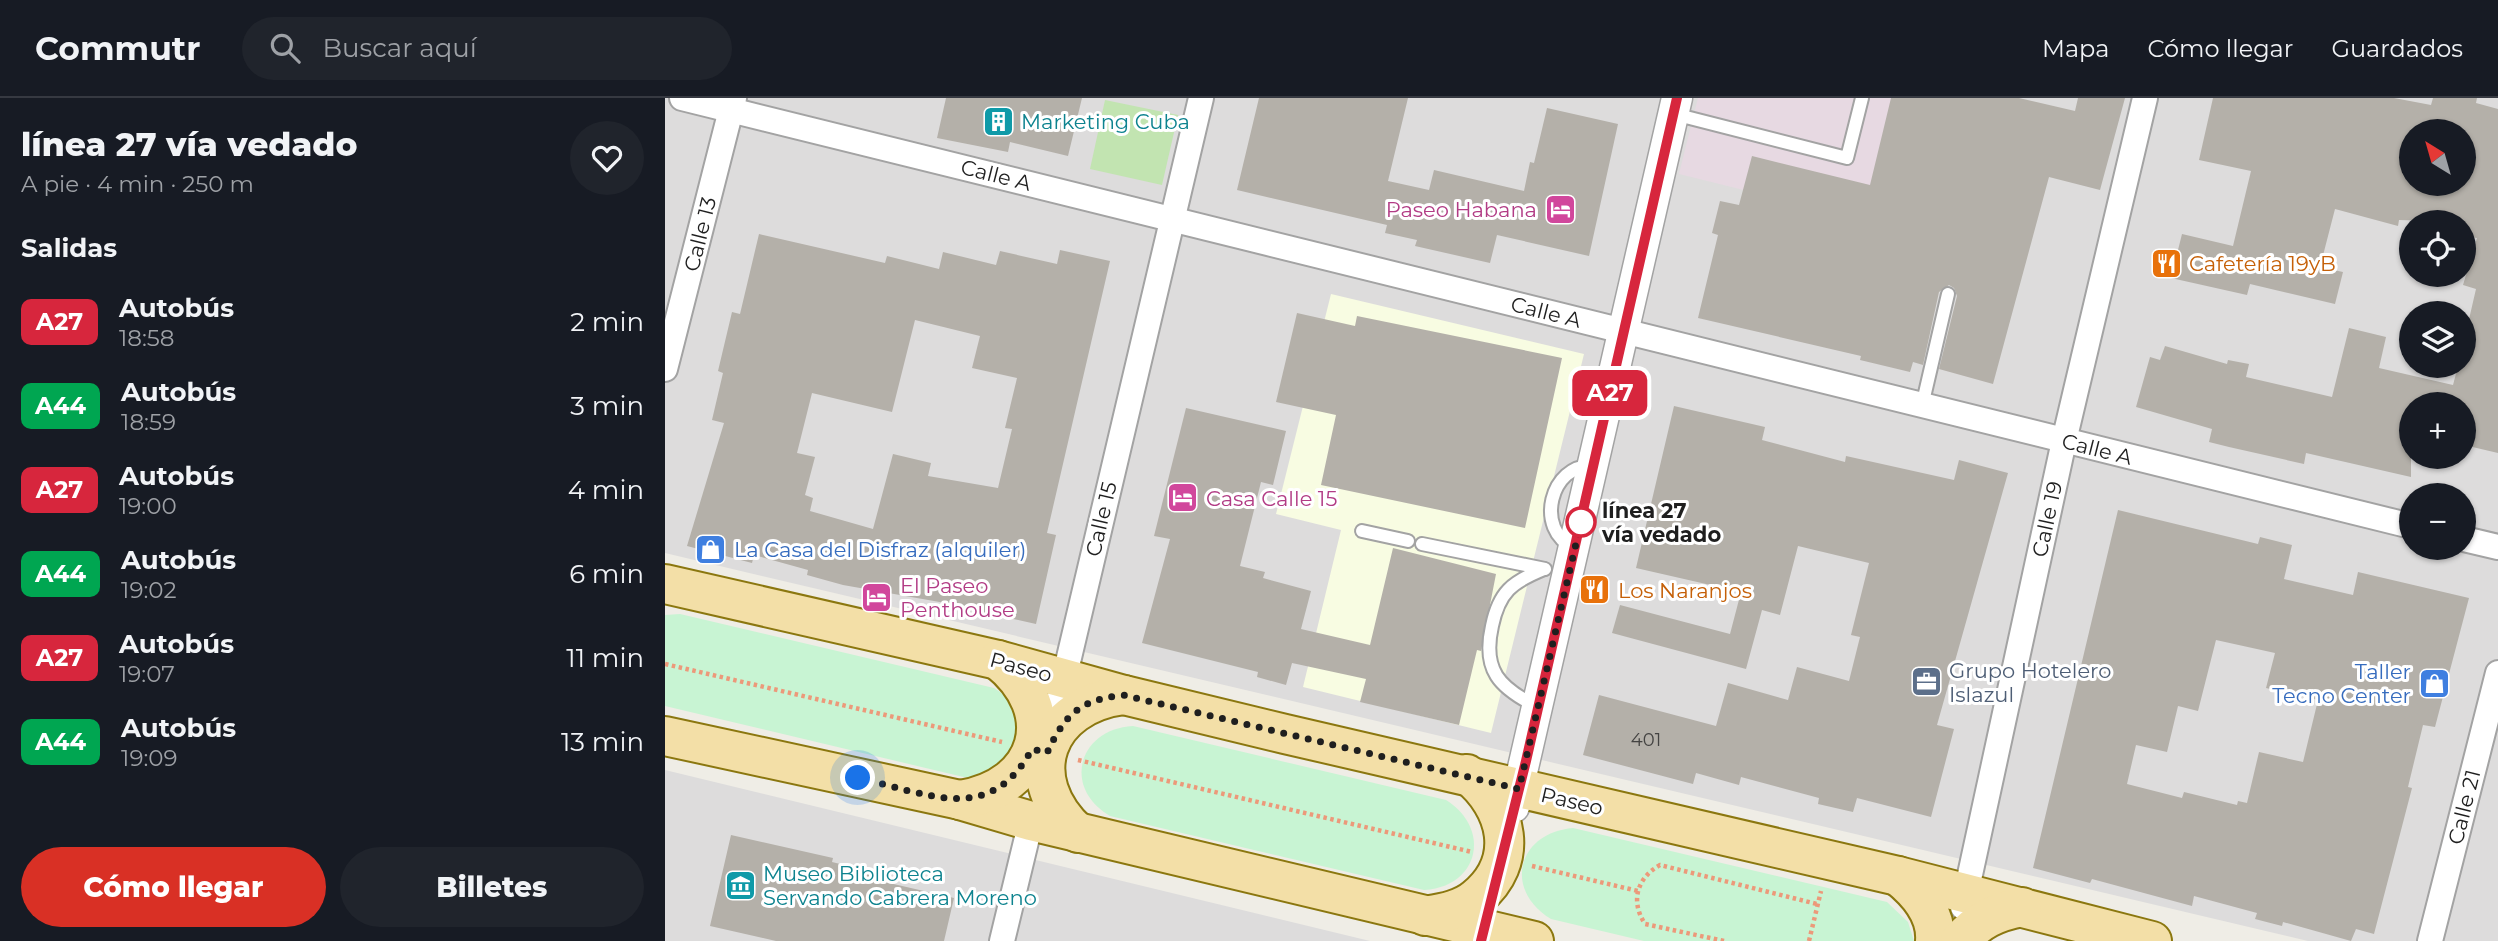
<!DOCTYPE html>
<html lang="es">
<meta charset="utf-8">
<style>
:root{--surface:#171b24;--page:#20242c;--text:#f1f3f6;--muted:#9ea1a6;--line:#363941;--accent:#d93025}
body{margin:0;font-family:Montserrat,sans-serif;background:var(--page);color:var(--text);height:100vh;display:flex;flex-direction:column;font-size:26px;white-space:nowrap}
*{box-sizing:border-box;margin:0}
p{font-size:23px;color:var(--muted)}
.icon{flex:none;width:38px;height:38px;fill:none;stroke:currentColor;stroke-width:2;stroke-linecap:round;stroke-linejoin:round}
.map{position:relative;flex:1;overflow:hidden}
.side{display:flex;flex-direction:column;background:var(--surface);width:665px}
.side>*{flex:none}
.badge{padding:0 14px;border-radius:10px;font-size:24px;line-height:46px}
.needle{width:46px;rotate:323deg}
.controls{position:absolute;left:1734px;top:21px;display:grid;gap:14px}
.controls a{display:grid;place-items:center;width:77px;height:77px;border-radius:50%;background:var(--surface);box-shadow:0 2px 5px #0004;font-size:35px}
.you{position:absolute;width:35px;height:35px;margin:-18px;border:5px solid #fff;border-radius:50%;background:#1a73e8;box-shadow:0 0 0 10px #1a73e833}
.map>.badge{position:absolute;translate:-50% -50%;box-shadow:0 0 0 4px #fff}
h2{padding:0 21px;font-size:26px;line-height:63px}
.round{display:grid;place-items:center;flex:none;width:74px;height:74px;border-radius:37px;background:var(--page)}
.headline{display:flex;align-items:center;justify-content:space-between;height:119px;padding:0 21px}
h1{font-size:33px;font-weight:800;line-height:52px}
.primary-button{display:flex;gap:14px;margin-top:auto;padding:14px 21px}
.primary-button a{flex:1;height:80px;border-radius:42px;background:var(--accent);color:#fff;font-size:28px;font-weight:800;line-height:80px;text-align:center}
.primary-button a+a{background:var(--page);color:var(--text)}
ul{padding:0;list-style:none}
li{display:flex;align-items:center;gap:21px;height:84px;padding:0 21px}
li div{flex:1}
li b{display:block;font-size:26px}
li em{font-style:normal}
li .badge{min-width:77px;font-weight:700;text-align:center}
header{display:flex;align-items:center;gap:42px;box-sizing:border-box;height:98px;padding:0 35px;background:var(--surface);border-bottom:2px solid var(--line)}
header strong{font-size:33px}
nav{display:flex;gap:38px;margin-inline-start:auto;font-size:24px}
.search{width:490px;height:63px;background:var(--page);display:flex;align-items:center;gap:18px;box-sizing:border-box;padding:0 24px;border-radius:38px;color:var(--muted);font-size:26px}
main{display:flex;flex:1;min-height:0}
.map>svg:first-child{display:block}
.residential{fill:#dddcdc;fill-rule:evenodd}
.industrial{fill:#e7d9e2}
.education{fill:#f8fce2}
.grass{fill:#c2e4b1}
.park{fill:#c8f4d3}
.building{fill:#b4b0a9;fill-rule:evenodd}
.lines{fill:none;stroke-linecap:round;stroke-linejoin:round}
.service-casing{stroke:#a3a3a3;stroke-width:16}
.minor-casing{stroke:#a3a3a3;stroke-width:28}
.tertiary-casing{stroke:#a3a3a3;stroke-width:33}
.primary-casing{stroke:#8b770f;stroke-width:42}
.path{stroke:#ec997a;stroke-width:4.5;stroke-dasharray:3.5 3.5;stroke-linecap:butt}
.service{stroke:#fff;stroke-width:12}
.minor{stroke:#fff;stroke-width:24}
.tertiary{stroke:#fff;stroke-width:30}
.primary{stroke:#f3dfa7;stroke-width:38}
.line-casing{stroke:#fff;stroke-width:16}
.line{stroke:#d7263d;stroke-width:10}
.walk{stroke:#1f1f1f;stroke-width:7;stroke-dasharray:0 12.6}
.stop-dot{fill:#fff;stroke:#d7263d;stroke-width:3.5}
.labels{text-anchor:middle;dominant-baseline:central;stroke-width:6;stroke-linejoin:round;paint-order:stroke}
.number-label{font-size:18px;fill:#444342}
.culture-label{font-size:21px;fill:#0d838f;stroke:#fff;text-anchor:start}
.street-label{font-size:21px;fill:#1f1f1f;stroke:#fff}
.hotel-label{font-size:21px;fill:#b23c85;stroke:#fff;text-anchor:start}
.food-label{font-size:21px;fill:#c56008;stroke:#fff;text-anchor:start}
.stop-label{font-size:21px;font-weight:bold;fill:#1f1f1f;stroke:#fff;text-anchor:start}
.shop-label{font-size:21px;fill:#366cbe;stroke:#fff;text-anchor:start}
.service-label{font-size:21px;fill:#4e5e75;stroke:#fff;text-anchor:start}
</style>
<header>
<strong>Commutr</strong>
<div class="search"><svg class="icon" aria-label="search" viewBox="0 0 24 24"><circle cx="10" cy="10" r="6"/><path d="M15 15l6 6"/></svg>Buscar aquí</div>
<nav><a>Mapa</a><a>Cómo llegar</a><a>Guardados</a></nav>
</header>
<main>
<section class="side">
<div class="headline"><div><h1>línea 27 vía vedado</h1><p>A pie · 4 min · 250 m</p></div><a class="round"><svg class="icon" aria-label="heart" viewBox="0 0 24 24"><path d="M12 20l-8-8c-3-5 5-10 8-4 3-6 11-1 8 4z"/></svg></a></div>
<h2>Salidas</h2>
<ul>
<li><span class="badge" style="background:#d7263d;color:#fff">A27</span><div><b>Autobús</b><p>18:58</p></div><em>2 min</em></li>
<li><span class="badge" style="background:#00a651;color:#fff">A44</span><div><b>Autobús</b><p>18:59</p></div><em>3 min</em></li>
<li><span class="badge" style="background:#d7263d;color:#fff">A27</span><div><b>Autobús</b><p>19:00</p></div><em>4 min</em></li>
<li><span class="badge" style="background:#00a651;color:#fff">A44</span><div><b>Autobús</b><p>19:02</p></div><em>6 min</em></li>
<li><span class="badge" style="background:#d7263d;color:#fff">A27</span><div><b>Autobús</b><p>19:07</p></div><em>11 min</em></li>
<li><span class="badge" style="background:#00a651;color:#fff">A44</span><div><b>Autobús</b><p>19:09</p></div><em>13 min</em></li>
</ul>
<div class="primary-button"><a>Cómo llegar</a><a>Billetes</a></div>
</section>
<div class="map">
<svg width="1833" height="843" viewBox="0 0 1833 843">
<rect width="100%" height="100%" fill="#efede6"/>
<!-- residential -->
<g class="residential">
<path d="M0 0H1833V843H1643L0 455ZM1746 33H1799V86H1746ZM1746 124H1799V177H1746ZM1746 215H1799V268H1746ZM1746 306H1799V359H1746ZM1746 397H1799V450H1746Z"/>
<polygon points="0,672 705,843 0,843"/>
</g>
<!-- industrial -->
<polygon class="industrial" points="1033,0 1248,0 1216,126 1014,76"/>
<!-- education -->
<polygon class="education" points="666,196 919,256 826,635 638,589 676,432 611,416"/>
<!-- grass -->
<polygon class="grass" points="440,2 513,17 497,87 425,71"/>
<!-- park -->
<g class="park">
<polygon points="15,516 329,590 341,598 356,623 346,664 307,681 0,608 0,517"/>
<path d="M468 628 781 702C827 731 814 789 759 792L445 718C397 690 413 631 468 628Z"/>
<path d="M908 730 1222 804 1243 824 1249 843H979L886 821C838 792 852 735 908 730Z"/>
</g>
<!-- building -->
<g class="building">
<polygon points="281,0 417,0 403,58 345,44 343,54 272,40"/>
<polygon points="594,0 743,0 723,83 764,92 769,72 859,93 865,64 869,65 882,10 953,26 924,158 832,137 825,165 750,148 752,142 720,135 722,127 572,92"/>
<polygon points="1226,0 1354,0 1410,13 1413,0 1460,0 1435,92 1384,79 1328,286 1274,271 1292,198 1289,190 1284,187 1274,194 1258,267 1248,264 1245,274 1195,262 1196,258 1033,220 1053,137 1047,135 1055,103 1074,107 1087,58 1205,87"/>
<path d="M1548 0H1729L1766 7 1768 0H1812L1811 5 1833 11V355L1799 347V306H1746V379L1641 355 1639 366 1564 349 1544 344 1547 331 1471 309 1485 259 1495 262 1500 248 1562 266 1563 262 1584 266 1581 279 1667 299 1684 230 1721 239 1714 270 1788 287 1793 268H1799V243L1811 191 1798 187 1812 140 1799 138V124L1734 122 1733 128 1670 111 1655 169 1678 174 1670 206 1585 186 1582 197 1506 180 1517 136 1568 148 1586 73 1534 62ZM1746 33H1799V86H1746Z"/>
<path d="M94 136 220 165 222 158 274 171 278 154 331 167 335 153 392 166 395 152 445 163 382 435 391 437 371 526 303 511V509L178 487 142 477 143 472 89 457 87 465 22 448 59 325 47 322 58 275 53 273 67 214 75 216ZM250 222 315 238 307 270 352 280 340 330 347 331 333 390 263 378 266 365 228 356 208 431 145 413 148 400 140 397 150 359 132 355 147 295 227 314Z"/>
<polygon points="632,215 690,228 692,218 897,260 860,430 656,387 671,317 611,304"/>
<polygon points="1009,308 1100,329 1097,342 1180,364 1181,358 1289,382 1294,362 1343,375 1272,627 1289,631 1266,719 1192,700 1188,714 1153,706 1154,700 1076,679 1074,687 1031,675 1028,686 918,657 934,597 1051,628 1063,585 1123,602 1132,569 1184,583 1195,539 1186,537 1204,465 1133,448 1115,517 1097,512 1081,571 947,535 955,507 1065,536 1076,494 971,470"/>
<polygon points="521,310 621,333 608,387 596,384 575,468 600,474 598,480 646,493 636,531 705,547 728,450 831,476 816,553 812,552 794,627 695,604 701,581 627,565 621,587 592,579 593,574 477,545 505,441 489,438"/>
<path d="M1453 412 1593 446 1595 439 1627 447 1619 481 1688 497 1693 474 1804 500 1770 629 1758 627 1743 689 1747 690 1709 836 1691 831 1686 843 1618 824 1617 828 1590 821 1592 815 1529 798 1527 808 1427 781 1425 785 1368 770ZM1551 542 1610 555 1601 590 1653 602 1638 664 1594 654 1582 705 1573 703 1572 707 1519 694 1517 700 1462 686 1471 647 1502 654 1513 608 1533 613Z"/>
<polygon points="66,737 168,760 167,764 208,774 207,781 289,800 279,843 111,843 45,828"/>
</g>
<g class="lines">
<defs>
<g id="service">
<polyline points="1009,16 1182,60 1197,0"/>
<polyline points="1257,308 1283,196"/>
<polyline points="697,433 743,443"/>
<polyline points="757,446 880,471"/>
<path d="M909 449C869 433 885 365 928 368"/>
<path d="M873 609C834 590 817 572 827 528 834 494 847 484 879 471"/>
</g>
<g id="minor">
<polyline points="17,0 1746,428"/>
<polyline points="0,271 69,0"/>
<polyline points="1799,441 1833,449"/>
<polyline points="386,636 536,0"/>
<polyline points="1298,809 1399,343 1480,0"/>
<polyline points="337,843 366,723"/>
<polyline points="1765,843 1833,575"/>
</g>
<polyline id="tertiary" points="849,709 1012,0"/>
<g id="primary">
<polyline points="0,486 333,562 459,597 620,636 1233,778 1487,843"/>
<polyline points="0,638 295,702 366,723 869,843"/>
<path d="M295 702C376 689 398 614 333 562"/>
<path d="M413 735C353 680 380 607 459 597"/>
<path d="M1233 778C1253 794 1272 815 1270 843"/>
<path d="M760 818C777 815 797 812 811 800 856 763 843 709 802 676"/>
<path d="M1295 843C1314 822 1330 814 1357 809"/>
</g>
</defs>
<!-- service casing -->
<use href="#service" class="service-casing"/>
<!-- minor casing -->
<use href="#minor" class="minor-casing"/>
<!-- tertiary casing -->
<use href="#tertiary" class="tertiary-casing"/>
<!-- primary casing -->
<use href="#primary" class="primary-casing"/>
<!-- path -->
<g class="path">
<polyline points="0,566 337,644"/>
<polyline points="413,662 807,754"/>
<polyline points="867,768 973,793"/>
<path d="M1059 843 980 826C965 803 972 780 995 767L1152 806"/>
<polyline points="1144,843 1156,793"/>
</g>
<!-- service -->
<use href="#service" class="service"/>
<!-- minor -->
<use href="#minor" class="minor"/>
<!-- tertiary -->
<use href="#tertiary" class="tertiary"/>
<!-- primary -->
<use href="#primary" class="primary"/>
</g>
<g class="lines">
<defs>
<polyline id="line" points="816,843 861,663 1012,0"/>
</defs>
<!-- line casing -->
<use href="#line" class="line-casing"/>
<!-- line -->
<use href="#line" class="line"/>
<!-- walk -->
<path class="walk" d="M193 680C262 695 325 729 367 651L382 655C400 616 415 602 458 597L854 691 916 424"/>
</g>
<!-- icons -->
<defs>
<symbol id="building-square" viewBox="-11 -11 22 22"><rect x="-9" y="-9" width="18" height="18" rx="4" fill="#0f9aa8" stroke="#fff"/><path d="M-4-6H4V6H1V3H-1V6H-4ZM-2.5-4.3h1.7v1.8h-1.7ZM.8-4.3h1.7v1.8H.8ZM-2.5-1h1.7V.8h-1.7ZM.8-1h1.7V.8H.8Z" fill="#fff"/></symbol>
<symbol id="hotel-square" viewBox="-11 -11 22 22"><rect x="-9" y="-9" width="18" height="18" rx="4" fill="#d1479c" stroke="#fff"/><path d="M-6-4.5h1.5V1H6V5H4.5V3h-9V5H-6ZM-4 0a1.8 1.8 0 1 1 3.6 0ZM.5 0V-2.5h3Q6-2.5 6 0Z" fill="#fff"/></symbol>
<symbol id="restaurant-square" viewBox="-11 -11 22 22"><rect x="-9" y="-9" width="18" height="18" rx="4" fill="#e8710a" stroke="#fff"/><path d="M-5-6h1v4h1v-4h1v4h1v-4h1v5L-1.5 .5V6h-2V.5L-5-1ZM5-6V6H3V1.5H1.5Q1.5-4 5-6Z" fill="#fff"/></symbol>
<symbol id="shop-square" viewBox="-11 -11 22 22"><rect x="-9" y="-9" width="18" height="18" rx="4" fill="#3f7fe0" stroke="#fff"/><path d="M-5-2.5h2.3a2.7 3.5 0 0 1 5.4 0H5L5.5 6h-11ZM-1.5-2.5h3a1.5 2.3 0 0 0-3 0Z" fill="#fff"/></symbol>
<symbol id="office-square" viewBox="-11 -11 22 22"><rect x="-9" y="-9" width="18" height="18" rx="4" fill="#5c6f8a" stroke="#fff"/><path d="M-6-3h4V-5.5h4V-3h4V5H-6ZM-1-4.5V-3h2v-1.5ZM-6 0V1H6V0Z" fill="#fff"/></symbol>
<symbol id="museum-square" viewBox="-11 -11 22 22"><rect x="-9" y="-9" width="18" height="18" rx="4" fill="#0f9aa8" stroke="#fff"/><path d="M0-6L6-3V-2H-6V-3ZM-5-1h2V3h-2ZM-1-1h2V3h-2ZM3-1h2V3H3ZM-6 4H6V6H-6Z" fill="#fff"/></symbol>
</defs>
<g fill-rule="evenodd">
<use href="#building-square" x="316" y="6" width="35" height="35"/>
<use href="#hotel-square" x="878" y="94" width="35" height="35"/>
<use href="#restaurant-square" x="1484" y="148" width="35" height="35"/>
<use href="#hotel-square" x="500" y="382" width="35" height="35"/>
<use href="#shop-square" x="28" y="434" width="35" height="35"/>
<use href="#restaurant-square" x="912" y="474" width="35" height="35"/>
<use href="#hotel-square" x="194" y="482" width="35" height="35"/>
<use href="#office-square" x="1244" y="566" width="35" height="35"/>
<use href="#shop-square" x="1752" y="568" width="35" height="35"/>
<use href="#museum-square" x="58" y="770" width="35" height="35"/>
</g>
<!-- markers -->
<circle class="stop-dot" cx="916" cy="424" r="14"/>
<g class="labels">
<!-- number labels -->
<g class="number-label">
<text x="981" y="642">401</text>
</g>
<!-- culture labels -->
<g class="culture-label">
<text x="356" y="23">Marketing Cuba</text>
<text x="98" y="775">Museo Biblioteca<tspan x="98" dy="24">Servando Cabrera Moreno</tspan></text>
</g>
<!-- street labels -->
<g class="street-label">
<text transform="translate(331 77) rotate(14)">Calle A</text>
<text transform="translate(35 136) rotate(-76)">Calle 13</text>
<text transform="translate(881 214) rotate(14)">Calle A</text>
<text transform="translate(1432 351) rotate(14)">Calle A</text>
<text transform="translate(436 421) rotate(-77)">Calle 15</text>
<text transform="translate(1382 421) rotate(-78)">Calle 19</text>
<text transform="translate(356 569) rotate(15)">Paseo</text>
<text transform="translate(907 703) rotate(13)">Paseo</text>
<text transform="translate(1799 709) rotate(-76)">Calle 21</text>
</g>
<!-- hotel labels -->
<g class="hotel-label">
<text x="872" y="111" text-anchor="end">Paseo Habana</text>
<text x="541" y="400">Casa Calle 15</text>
<text x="235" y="487">El Paseo<tspan x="235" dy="24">Penthouse</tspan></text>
</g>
<!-- food labels -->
<g class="food-label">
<text x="1524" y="165">Cafetería 19yB</text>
<text x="953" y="492">Los Naranjos</text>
</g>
<!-- stop labels -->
<g class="stop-label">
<text x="937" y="412">línea 27<tspan x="937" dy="24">vía vedado</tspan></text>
</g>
<!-- shop labels -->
<g class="shop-label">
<text x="69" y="451">La Casa del Disfraz (alquiler)</text>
<text x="1746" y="573" text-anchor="end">Taller<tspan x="1746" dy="24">Tecno Center</tspan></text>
</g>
<!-- service labels -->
<g class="service-label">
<text x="1284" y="572">Grupo Hotelero<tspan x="1284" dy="24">Islazul</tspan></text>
</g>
</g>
</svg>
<div class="controls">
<a><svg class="needle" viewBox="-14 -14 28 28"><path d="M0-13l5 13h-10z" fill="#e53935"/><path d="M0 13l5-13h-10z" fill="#9ea1a6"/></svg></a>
<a><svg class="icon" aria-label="locate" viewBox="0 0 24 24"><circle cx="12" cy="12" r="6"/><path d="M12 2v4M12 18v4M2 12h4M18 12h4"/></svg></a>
<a><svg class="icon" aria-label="layers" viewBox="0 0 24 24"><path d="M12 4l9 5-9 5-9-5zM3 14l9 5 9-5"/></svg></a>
<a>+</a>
<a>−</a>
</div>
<div class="you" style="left:193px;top:680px"></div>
<b class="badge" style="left:945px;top:295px;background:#d7263d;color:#fff">A27</b>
</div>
</main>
